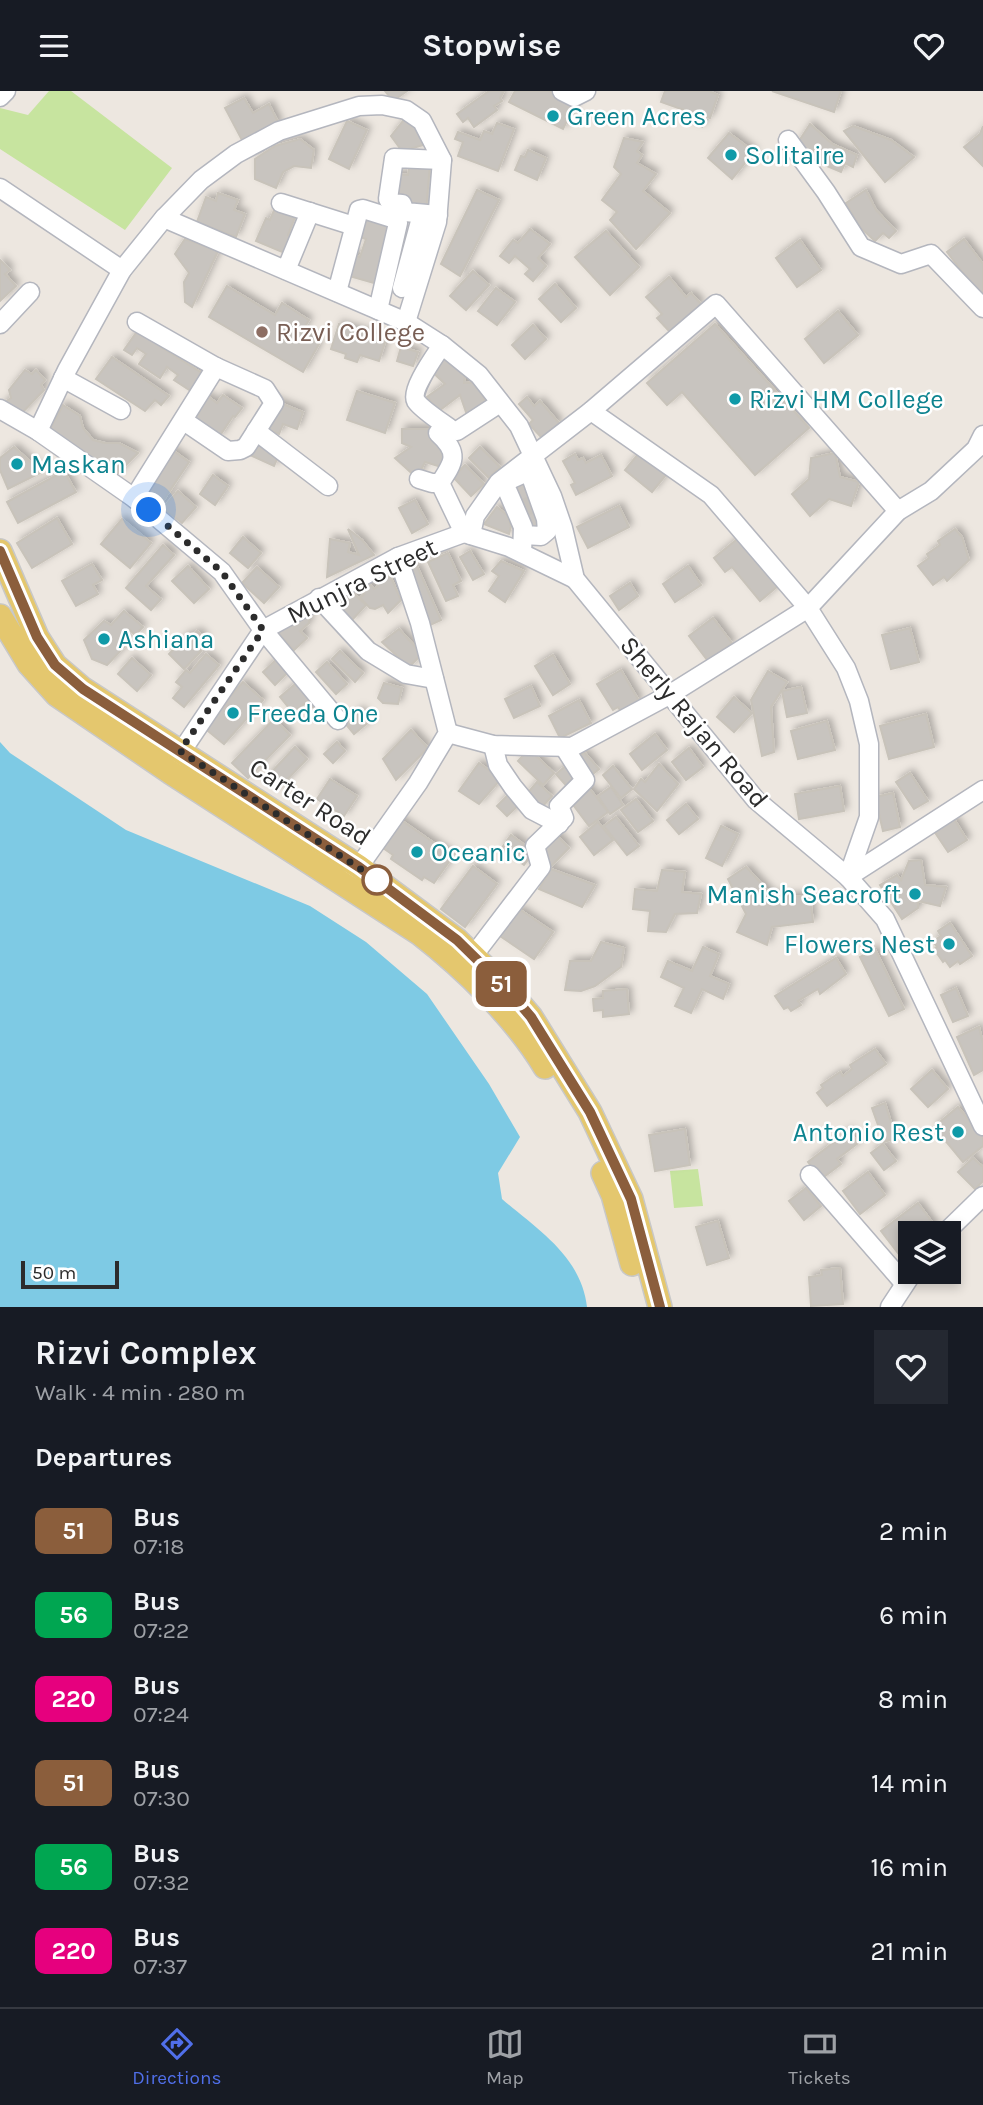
<!DOCTYPE html>
<meta charset="utf-8">
<style>
:root{--surface:#171b24;--page:#242831;--text:#f1f3f6;--muted:#9ea1a6;--line:#363941;--accent:#506fe9}
body{margin:0;font-family:Karla,sans-serif;background:var(--page);color:var(--text);height:100vh;display:flex;flex-direction:column;font-size:26px;white-space:nowrap}
*{box-sizing:border-box;margin:0}
p{font-size:23px;color:var(--muted)}
.icon{flex:none;width:38px;height:38px;fill:none;stroke:currentColor;stroke-width:2;stroke-linecap:round;stroke-linejoin:round}
.map{position:relative;height:1216px;overflow:hidden}
.sheet{display:flex;flex-direction:column;background:var(--surface);flex:1}
.sheet>*{flex:none}
.badge{padding:0 14px;border-radius:10px;font-size:24px;line-height:46px}
.tools{position:absolute;left:898px;top:1130px;display:grid;gap:14px}
.tools a{display:grid;place-items:center;width:63px;height:63px;border-radius:0px;background:var(--surface);box-shadow:0 4px 10px #0003;font-size:35px}
.scale{position:absolute;left:21px;bottom:18px;width:98px;box-sizing:border-box;padding-left:7px;border:4px solid #2c2c2c;border-top:0;font-size:19px;line-height:24px;white-space:nowrap;color:#2c2c2c;-webkit-text-stroke:5px #fff;paint-order:stroke}
.you{position:absolute;width:35px;height:35px;margin:-18px;border:5px solid #fff;border-radius:50%;background:#1a73e8;box-shadow:0 0 0 10px #1a73e833}
.map>.badge{position:absolute;translate:-50% -50%;box-shadow:0 0 0 4px #fff}
h2{padding:0 35px;font-size:26px;line-height:63px}
.round{display:grid;place-items:center;flex:none;width:74px;height:74px;border-radius:0px;background:var(--page)}
.summary{display:flex;align-items:center;justify-content:space-between;height:119px;padding:0 35px}
h1{font-size:33px;font-weight:700;line-height:52px}
ul{padding:0;list-style:none}
li{display:flex;align-items:center;gap:21px;height:84px;padding:0 35px}
li div{flex:1}
li b{display:block;font-size:26px}
li em{font-style:normal}
li .badge{min-width:77px;font-weight:700;text-align:center}
header{display:flex;justify-content:space-between;align-items:center;height:91px;padding:0 35px;background:var(--surface);font-size:32px;font-weight:700}
.menu{display:flex;justify-content:space-around;align-items:center;height:98px;border-top:2px solid var(--line);background:var(--surface);font-size:19px;color:var(--muted)}
.menu a{display:grid;justify-items:center;gap:4px}
.menu .active{color:var(--accent)}
.map>svg:first-child{display:block}
.pitch{fill:#c7e49f}
.water{fill:#7ecae4}
.building{fill:#c8c4bf;stroke:#c8c3ba;stroke-width:2;filter:url(#shadow)}
.lines{fill:none;stroke-linecap:round;stroke-linejoin:round}
.minor-tunnel{stroke:#c6c2bc;stroke-width:18;stroke-dasharray:18 9;stroke-linecap:butt}
.minor-casing{stroke:#b4b6be;stroke-width:21}
.major-casing{stroke:#c8c8c8;stroke-width:26}
.minor{stroke:#fff;stroke-width:18}
.major{stroke:#e4c76e;stroke-width:23}
.line-casing{stroke:#fff;stroke-width:16}
.line{stroke:#8b5e3c;stroke-width:10}
.walk{stroke:#2c2c2c;stroke-width:7;stroke-dasharray:0 12.6}
.culture-dot{fill:#0f9aa8;stroke:#fff;stroke-width:2.5}
.education-dot{fill:#8d6e63;stroke:#fff;stroke-width:2.5}
.stop-dot{fill:#fff;stroke:#8b5e3c;stroke-width:3.5}
.labels{text-anchor:middle;dominant-baseline:central;stroke-width:5;stroke-linejoin:round;paint-order:stroke}
.culture-label{font-size:26px;fill:#0d838f;stroke:#fff;text-anchor:start}
.education-label{font-size:26px;fill:#785e54;stroke:#fff;text-anchor:start}
.street-label{font-size:26px;fill:#2c2c2c;stroke:#fff}
</style>
<header><svg class="icon" aria-label="menu" viewBox="0 0 24 24"><path d="M4 6h16M4 12h16M4 18h16"/></svg>Stopwise<svg class="icon" aria-label="heart" viewBox="0 0 24 24"><path d="M12 20l-8-8c-3-5 5-10 8-4 3-6 11-1 8 4z"/></svg></header>
<div class="map">
<svg width="983" height="1216" viewBox="0 0 983 1216">
<defs>
<filter id="shadow"><feDropShadow dx="3.5" dy="-3.5" stdDeviation="3.5" flood-color="#0004"/></filter>
</defs>
<rect width="100%" height="100%" fill="#ede7e0"/>
<!-- pitch -->
<g class="pitch">
<polygon points="49,0 71,0 172,77 125,139 0,58 0,17 28,24"/>
<polygon points="698,1078 703,1115 674,1117 670,1080"/>
</g>
<!-- water -->
<path class="water" d="M0 651 10 662 126 739 310 815 366 851 427 903 489 993 520 1046 498 1082 502 1108C538 1139 581 1165 587 1216H0Z"/>
<!-- building -->
<g class="building">
<polygon points="385,0 407,0 393,10"/>
<polygon points="489,0 504,0 500,7 502,10 494,15 497,19 474,36 468,27 463,31 457,23"/>
<polygon points="515,0 549,0 575,13 563,38 509,11"/>
<polygon points="665,0 709,0 718,4 710,27 706,25 702,36 684,30 687,20 661,11"/>
<polygon points="772,0 841,0 834,21"/>
<polygon points="244,7 253,22 269,13 279,33 243,51 225,17"/>
<polygon points="407,25 427,53 402,60 391,45"/>
<polygon points="347,30 367,39 349,78 329,68"/>
<polygon points="497,32 514,38 498,80 458,65 463,51 455,48 458,41 480,49 484,40 492,43"/>
<polygon points="810,33 832,53 857,64 853,76 845,72 841,81 817,71 797,53"/>
<polygon points="853,35 891,49 914,66 885,91 844,40"/>
<polygon points="983,35 983,75 964,56 980,43"/>
<polygon points="729,42 754,61 732,88 708,67"/>
<polygon points="624,47 643,51 637,60 642,64 637,72 656,83 643,100 670,122 636,158 610,129 617,121 602,109 621,83 614,76"/>
<polygon points="300,48 314,59 311,77 294,75 283,81 276,97 255,88 255,68 275,55"/>
<polygon points="528,59 546,67 537,89 515,79 521,65 525,66"/>
<polygon points="410,72 430,73 426,121 407,120 391,108 392,83 408,84"/>
<polygon points="477,99 499,109 460,185 441,173"/>
<polygon points="866,99 876,119 896,140 889,147 883,142 875,150 859,135 846,112"/>
<polygon points="218,102 238,109 234,119 245,123 236,146 197,131 206,106 216,110"/>
<polygon points="275,117 295,126 288,144 295,146 287,163 256,150 266,127 270,129"/>
<polygon points="367,123 393,131 381,194 346,184 352,164 360,166 366,148 360,146"/>
<polygon points="530,138 550,153 538,167 546,175 533,190 525,183 530,178 515,165 509,172 500,165 513,149 518,152"/>
<polygon points="606,140 639,176 610,204 575,166"/>
<polygon points="185,148 218,160 192,216 185,211 184,191 189,182 175,163"/>
<polygon points="964,148 983,173 983,208 947,161"/>
<polygon points="800,149 821,179 797,196 776,167"/>
<polygon points="0,169 10,179 5,183 16,195 0,210"/>
<polygon points="473,180 489,194 466,219 450,205"/>
<polygon points="669,186 686,206 691,202 701,213 670,241 657,227 662,223 646,206"/>
<polygon points="555,193 576,217 561,231 539,208"/>
<polygon points="227,195 275,224 282,212 309,229 301,242 319,253 303,281 209,226"/>
<polygon points="496,197 515,211 497,234 478,220"/>
<polygon points="838,220 858,244 824,272 805,248"/>
<polygon points="339,233 386,248 379,270 360,264 357,271 345,267 346,263 331,258"/>
<polygon points="715,233 809,337 755,384 682,301 667,314 647,292"/>
<polygon points="533,234 546,248 525,268 512,254"/>
<polygon points="140,236 163,251 161,256 205,284 194,302 174,289 178,284 167,276 160,287 139,273 146,263 137,257 132,264 124,259"/>
<polygon points="401,256 418,261 413,275 397,270"/>
<polygon points="443,260 466,279 464,292 480,291 487,320 467,324 460,304 439,320 427,306 445,293 428,277"/>
<polygon points="112,266 169,305 161,314 155,309 145,320 96,288"/>
<polygon points="25,279 32,283 36,279 45,289 41,294 44,299 20,324 1,314 11,307 9,299"/>
<polygon points="357,300 395,312 385,342 347,329"/>
<polygon points="206,304 217,312 223,304 242,317 235,326 233,325 219,346 191,327"/>
<polygon points="527,306 534,315 540,310 559,332 542,347 529,333 533,329 519,313"/>
<polygon points="268,307 303,321 297,338 283,333 279,343 266,338"/>
<polygon points="63,314 80,325 83,337 93,349 105,352 119,352 138,362 116,384 49,340"/>
<polygon points="402,338 429,338 433,350 442,349 445,377 425,371 417,387 395,367 411,356 402,352"/>
<polygon points="259,345 281,359 274,375 250,364"/>
<polygon points="14,356 42,381 8,398 0,379 0,367"/>
<polygon points="480,356 500,376 489,387 469,367"/>
<polygon points="171,358 189,371 157,419 141,404"/>
<polygon points="639,362 666,384 652,401 625,379"/>
<polygon points="835,362 840,386 859,391 851,415 829,408 810,425 792,403 809,388 811,367"/>
<polygon points="575,363 578,369 583,367 586,372 601,364 612,385 576,404 571,394 575,392 563,370"/>
<polygon points="465,374 484,393 471,405 453,386"/>
<polygon points="64,380 76,401 18,432 7,411"/>
<polygon points="213,384 228,395 215,414 200,403"/>
<polygon points="528,384 545,438 531,443 510,390"/>
<polygon points="178,400 196,416 182,432 163,417"/>
<polygon points="415,409 428,433 412,442 399,417"/>
<polygon points="619,415 629,436 588,457 577,436"/>
<polygon points="497,416 507,424 511,435 509,443 484,433"/>
<polygon points="57,427 72,453 32,477 17,452"/>
<polygon points="122,428 151,452 130,477 101,453"/>
<polygon points="348,438 362,449 374,464 327,486 330,448 350,452 348,461 359,464"/>
<polygon points="955,438 962,446 969,469 947,490 944,486 933,494 918,475 929,467 927,463 940,454 938,450"/>
<polygon points="243,446 261,462 248,477 230,462"/>
<polygon points="740,446 779,494 760,510 732,476 725,481 714,467"/>
<polygon points="163,454 174,464 146,495 161,508 151,519 126,497"/>
<polygon points="470,460 484,483 473,489 460,466"/>
<polygon points="448,462 461,490 453,494 458,505 446,510 428,471"/>
<polygon points="501,470 524,480 505,511 489,500 499,485 492,480"/>
<polygon points="92,473 102,489 93,494 98,503 76,515 62,490"/>
<polygon points="188,475 209,498 194,512 172,490"/>
<polygon points="417,475 441,529 428,535 405,480"/>
<polygon points="688,475 701,494 675,511 663,493"/>
<polygon points="257,476 279,496 264,512 242,492"/>
<polygon points="390,485 401,509 388,522 383,514 375,518 370,517 360,507 364,503 361,499 365,495 364,493 367,490 374,498 378,495 376,491"/>
<polygon points="630,492 638,505 619,519 610,505"/>
<polygon points="350,499 366,514 352,529 336,513"/>
<polygon points="309,515 309,532 300,540 307,547 294,559 273,537"/>
<polygon points="124,520 143,536 135,544 130,539 123,547 128,552 107,574 92,568 84,549 104,530 111,534"/>
<polygon points="713,527 732,552 708,570 689,545"/>
<polygon points="910,537 919,571 891,578 882,544"/>
<polygon points="399,538 422,563 409,576 382,551"/>
<polygon points="197,540 205,547 197,556 201,560 184,578 169,563 188,543 191,546"/>
<polygon points="340,560 363,582 355,591 332,568"/>
<polygon points="206,563 219,574 184,616 173,607 182,596 176,591 186,579 190,582"/>
<polygon points="553,564 570,593 553,604 535,575"/>
<polygon points="279,566 291,578 275,594 263,581"/>
<polygon points="132,567 151,584 137,600 118,583"/>
<polygon points="327,571 347,593 336,603 316,581"/>
<polygon points="621,579 639,610 621,621 618,616 613,619 597,593"/>
<polygon points="768,580 787,591 771,616 774,661 762,665 751,609"/>
<polygon points="300,589 327,621 321,626 308,610 293,622 280,606"/>
<polygon points="243,591 263,609 224,653 203,636"/>
<polygon points="384,592 402,597 398,613 383,612 378,607"/>
<polygon points="531,595 540,615 514,627 505,608"/>
<polygon points="801,596 807,622 787,626 782,600"/>
<polygon points="734,606 752,622 734,641 717,626"/>
<polygon points="579,609 591,632 560,647 549,625"/>
<polygon points="360,619 370,630 354,643 345,632"/>
<polygon points="926,623 934,656 889,668 880,635"/>
<polygon points="274,628 290,644 248,687 232,672"/>
<polygon points="827,630 835,659 798,668 791,640"/>
<polygon points="411,639 428,657 396,689 383,668"/>
<polygon points="655,643 667,659 642,679 630,663"/>
<polygon points="337,651 345,660 333,672 324,663"/>
<polygon points="295,656 307,668 278,698 266,687"/>
<polygon points="689,657 703,676 686,689 672,671"/>
<polygon points="529,658 554,682 543,694 518,670"/>
<polygon points="584,661 599,678 589,686 574,669"/>
<polygon points="479,672 501,688 479,713 459,700"/>
<polygon points="659,673 678,693 657,720 634,698 641,688 645,691"/>
<polygon points="567,674 581,690 571,700 556,683"/>
<polygon points="613,675 632,698 621,707 603,684"/>
<polygon points="910,682 928,710 914,718 896,691"/>
<polygon points="330,688 357,705 344,725 317,708"/>
<polygon points="537,691 552,705 541,717 526,704"/>
<polygon points="586,693 608,721 589,735 568,707"/>
<polygon points="840,695 844,720 799,728 795,703"/>
<polygon points="611,696 623,714 610,723 598,705"/>
<polygon points="513,699 523,710 507,725 497,715"/>
<polygon points="893,702 900,736 883,740 875,706"/>
<polygon points="636,708 653,730 638,741 621,719"/>
<polygon points="686,713 698,728 679,743 667,729"/>
<polygon points="616,726 639,755 627,764 604,735"/>
<polygon points="398,727 453,765 434,792 424,786 422,789 391,768 393,764 383,757 391,746"/>
<polygon points="954,728 967,749 948,761 934,740"/>
<polygon points="598,731 613,749 594,764 580,746"/>
<polygon points="721,735 738,743 722,775 706,767"/>
<polygon points="549,736 569,757 546,780 532,753"/>
<polygon points="511,744 534,761 524,774 501,758"/>
<polygon points="921,769 925,794 946,796 940,815 918,810 918,817 902,828 880,794 897,784 901,789 909,770"/>
<polygon points="473,775 497,793 465,836 441,818"/>
<polygon points="746,776 772,804 810,806 813,831 772,836 767,854 737,841 746,823 728,788"/>
<polygon points="551,778 595,794 582,816 539,798"/>
<polygon points="662,779 685,781 682,801 701,803 697,822 675,823 666,841 648,840 650,820 633,818 635,798 657,800"/>
<polygon points="519,818 553,841 534,868 500,845"/>
<polygon points="950,832 972,865 960,873 958,870 950,876 945,869 943,871 934,858 937,856 933,850 941,845 938,840"/>
<polygon points="601,851 624,857 621,876 595,895 581,900 565,899 570,870 591,870"/>
<polygon points="703,856 719,863 710,885 729,893 723,908 702,898 691,922 675,915 684,897 661,886 668,870 692,880"/>
<polygon points="875,858 904,918 889,925 860,866"/>
<polygon points="836,867 846,883 820,903 818,898 798,910 801,914 791,920 788,916 784,918 775,905"/>
<polygon points="956,897 968,925 953,931 941,904"/>
<polygon points="627,898 629,923 603,926 603,919 594,920 593,908 603,907 603,900"/>
<polygon points="979,936 983,952 983,979 974,984 957,946"/>
<polygon points="875,958 886,973 827,1015 817,1002 823,997 821,994 840,981 843,985 852,978 850,974"/>
<polygon points="932,979 948,998 928,1016 911,998"/>
<polygon points="885,1012 896,1047 884,1051 872,1017"/>
<polygon points="958,1016 983,1046 983,1055 963,1071 934,1036"/>
<polygon points="685,1038 690,1074 655,1080 649,1044"/>
<polygon points="849,1040 858,1052 837,1068 841,1073 821,1088 808,1071"/>
<polygon points="883,1053 896,1070 884,1079 871,1062"/>
<polygon points="973,1067 983,1076 983,1090 975,1098 958,1081"/>
<polygon points="868,1081 885,1104 860,1123 843,1100"/>
<polygon points="806,1097 821,1115 804,1129 789,1110"/>
<polygon points="918,1112 935,1135 924,1143 910,1143 910,1153 898,1162 881,1140"/>
<polygon points="718,1130 729,1167 707,1174 696,1136"/>
<polygon points="840,1177 843,1213 811,1215 809,1186 822,1184 821,1179"/>
</g>
<g class="lines">
<!-- minor-tunnel -->
<polyline class="minor-tunnel" points="518,419 538,411"/>
<defs>
<g id="minor">
<polyline points="562,0 574,6 586,0"/>
<polyline points="0,6 6,0"/>
<polyline points="788,49 826,101 861,156 901,173 931,163 983,217"/>
<polyline points="0,97 122,179"/>
<polyline points="281,112 354,135"/>
<polyline points="438,124 405,121 402,113 391,112 388,108 394,67 442,69"/>
<polyline points="164,127 201,89 236,63 279,40 359,15 382,14 406,19 422,30 442,69 437,131 406,231"/>
<polyline points="286,179 310,121"/>
<polyline points="402,197 422,123"/>
<polyline points="337,201 359,119 363,118 395,128 398,132 378,219"/>
<polyline points="137,231 216,276 265,298 274,312 246,356 240,359 228,360 184,330"/>
<polyline points="0,233 30,201"/>
<path d="M442 254C435 265 410 299 416 310 422 319 443 332 452 339L457 340 500 312"/>
<polyline points="63,287 121,319"/>
<polyline points="0,318 38,340 134,407 222,481 263,539 338,629"/>
<polyline points="591,320 711,404 808,517 846,577 859,610 869,653 869,726 848,786"/>
<polyline points="38,340 67,279 122,179 164,127 406,231 442,254 479,284 519,335 552,405 563,437 575,488 756,709 848,786 885,828 983,1035"/>
<polyline points="256,340 328,395"/>
<path d="M419 388 432 392H440C454 371 460 362 438 342"/>
<polyline points="440,392 464,442"/>
<polyline points="134,407 216,276"/>
<polyline points="464,442 509,456 575,488"/>
<polyline points="471,444 475,425 499,391 591,320 716,213 898,420"/>
<polyline points="522,462 523,436 505,394 507,390 529,380 546,428 547,440 541,445 524,444"/>
<polyline points="319,507 368,560 406,583 434,588"/>
<polyline points="448,642 493,654 572,656 669,604 808,517 898,420 931,400 976,358 983,344"/>
<polyline points="493,654 498,674 513,696 532,719 559,733"/>
<polyline points="175,670 263,539 398,466 464,442"/>
<polyline points="353,784 418,692 448,642 420,532 398,466"/>
<polyline points="848,786 983,699"/>
<polyline points="467,873 541,776 535,755 564,727 559,715 585,689 564,656"/>
<polyline points="810,1084 904,1192"/>
<polyline points="944,1143 983,1105"/>
<polyline points="890,1216 913,1181"/>
</g>
<g id="major">
<polyline points="0,460 37,546 55,574 83,598 359,776 457,849 507,898 531,926 590,1021 631,1108 660,1216"/>
<path d="M0 525 29 573 57 604 170 681 419 842C464 877 515 926 545 976"/>
<polyline points="603,1082 613,1104 632,1173"/>
</g>
</defs>
<!-- minor casing -->
<use href="#minor" class="minor-casing"/>
<!-- major casing -->
<use href="#major" class="major-casing"/>
<!-- minor -->
<use href="#minor" class="minor"/>
<!-- major -->
<use href="#major" class="major"/>
</g>
<g class="lines">
<defs>
<polyline id="line" points="0,460 37,546 55,574 83,598 359,776 457,849 507,898 531,926 590,1021 631,1108 660,1216"/>
</defs>
<!-- line casing -->
<use href="#line" class="line-casing"/>
<!-- line -->
<use href="#line" class="line"/>
<!-- walk -->
<polyline class="walk" points="149,419 222,481 263,539 180,660 379,790 377,789"/>
</g>
<!-- markers -->
<g class="culture-dot">
<circle cx="553" cy="25" r="7"/>
<circle cx="731" cy="64" r="7"/>
<circle cx="735" cy="308" r="7"/>
<circle cx="17" cy="373" r="7"/>
<circle cx="104" cy="548" r="7"/>
<circle cx="233" cy="622" r="7"/>
<circle cx="417" cy="761" r="7"/>
<circle cx="915" cy="803" r="7"/>
<circle cx="949" cy="853" r="7"/>
<circle cx="958" cy="1041" r="7"/>
</g>
<circle class="education-dot" cx="262" cy="241" r="7"/>
<circle class="stop-dot" cx="377" cy="789" r="14"/>
<g class="labels">
<!-- culture labels -->
<g class="culture-label">
<text x="567" y="25">Green Acres</text>
<text x="745" y="64">Solitaire</text>
<text x="749" y="308">Rizvi HM College</text>
<text x="31" y="373">Maskan</text>
<text x="118" y="548">Ashiana</text>
<text x="247" y="622">Freeda One</text>
<text x="431" y="761">Oceanic</text>
<text x="901" y="803" text-anchor="end">Manish Seacroft</text>
<text x="935" y="853" text-anchor="end">Flowers Nest</text>
<text x="944" y="1041" text-anchor="end">Antonio Rest</text>
</g>
<!-- education labels -->
<g class="education-label">
<text x="276" y="241">Rizvi College</text>
</g>
<!-- street labels -->
<g class="street-label">
<text transform="translate(362 490) rotate(-26)">Munjra Street</text>
<text transform="translate(694 631) rotate(50)">Sherly Rajan Road</text>
<text transform="translate(310 711) rotate(33)">Carter Road</text>
</g>
</g>
</svg>
<div class="tools">
<a><svg class="icon" aria-label="layers" viewBox="0 0 24 24"><path d="M12 4l9 5-9 5-9-5zM3 14l9 5 9-5"/></svg></a>
</div>
<div class="scale">50 m</div>
<div class="you" style="left:149px;top:419px"></div>
<b class="badge" style="left:501px;top:893px;background:#8b5e3c;color:#fff">51</b>
</div>
<section class="sheet">
<div class="summary"><div><h1>Rizvi Complex</h1><p>Walk · 4 min · 280 m</p></div><a class="round"><svg class="icon" aria-label="heart" viewBox="0 0 24 24"><path d="M12 20l-8-8c-3-5 5-10 8-4 3-6 11-1 8 4z"/></svg></a></div>
<h2>Departures</h2>
<ul>
<li><span class="badge" style="background:#8b5e3c;color:#fff">51</span><div><b>Bus</b><p>07:18</p></div><em>2 min</em></li>
<li><span class="badge" style="background:#00a651;color:#fff">56</span><div><b>Bus</b><p>07:22</p></div><em>6 min</em></li>
<li><span class="badge" style="background:#e6007e;color:#fff">220</span><div><b>Bus</b><p>07:24</p></div><em>8 min</em></li>
<li><span class="badge" style="background:#8b5e3c;color:#fff">51</span><div><b>Bus</b><p>07:30</p></div><em>14 min</em></li>
<li><span class="badge" style="background:#00a651;color:#fff">56</span><div><b>Bus</b><p>07:32</p></div><em>16 min</em></li>
<li><span class="badge" style="background:#e6007e;color:#fff">220</span><div><b>Bus</b><p>07:37</p></div><em>21 min</em></li>
</ul>
</section>
<nav class="menu">
<a class="active"><svg class="icon" aria-label="directions" viewBox="0 0 24 24"><path d="M12 3l9 9-9 9-9-9zM9 14v-3h6M13 9l2 2-2 2"/></svg>Directions</a>
<a><svg class="icon" aria-label="map" viewBox="0 0 24 24"><path d="M3 6l6-2 6 2 6-2v14l-6 2-6-2-6 2zM9 4v14M15 6v14"/></svg>Map</a>
<a><svg class="icon" aria-label="tickets" viewBox="0 0 24 24"><path d="M3 7h18v10H3zM15 7v10"/></svg>Tickets</a>
</nav>
